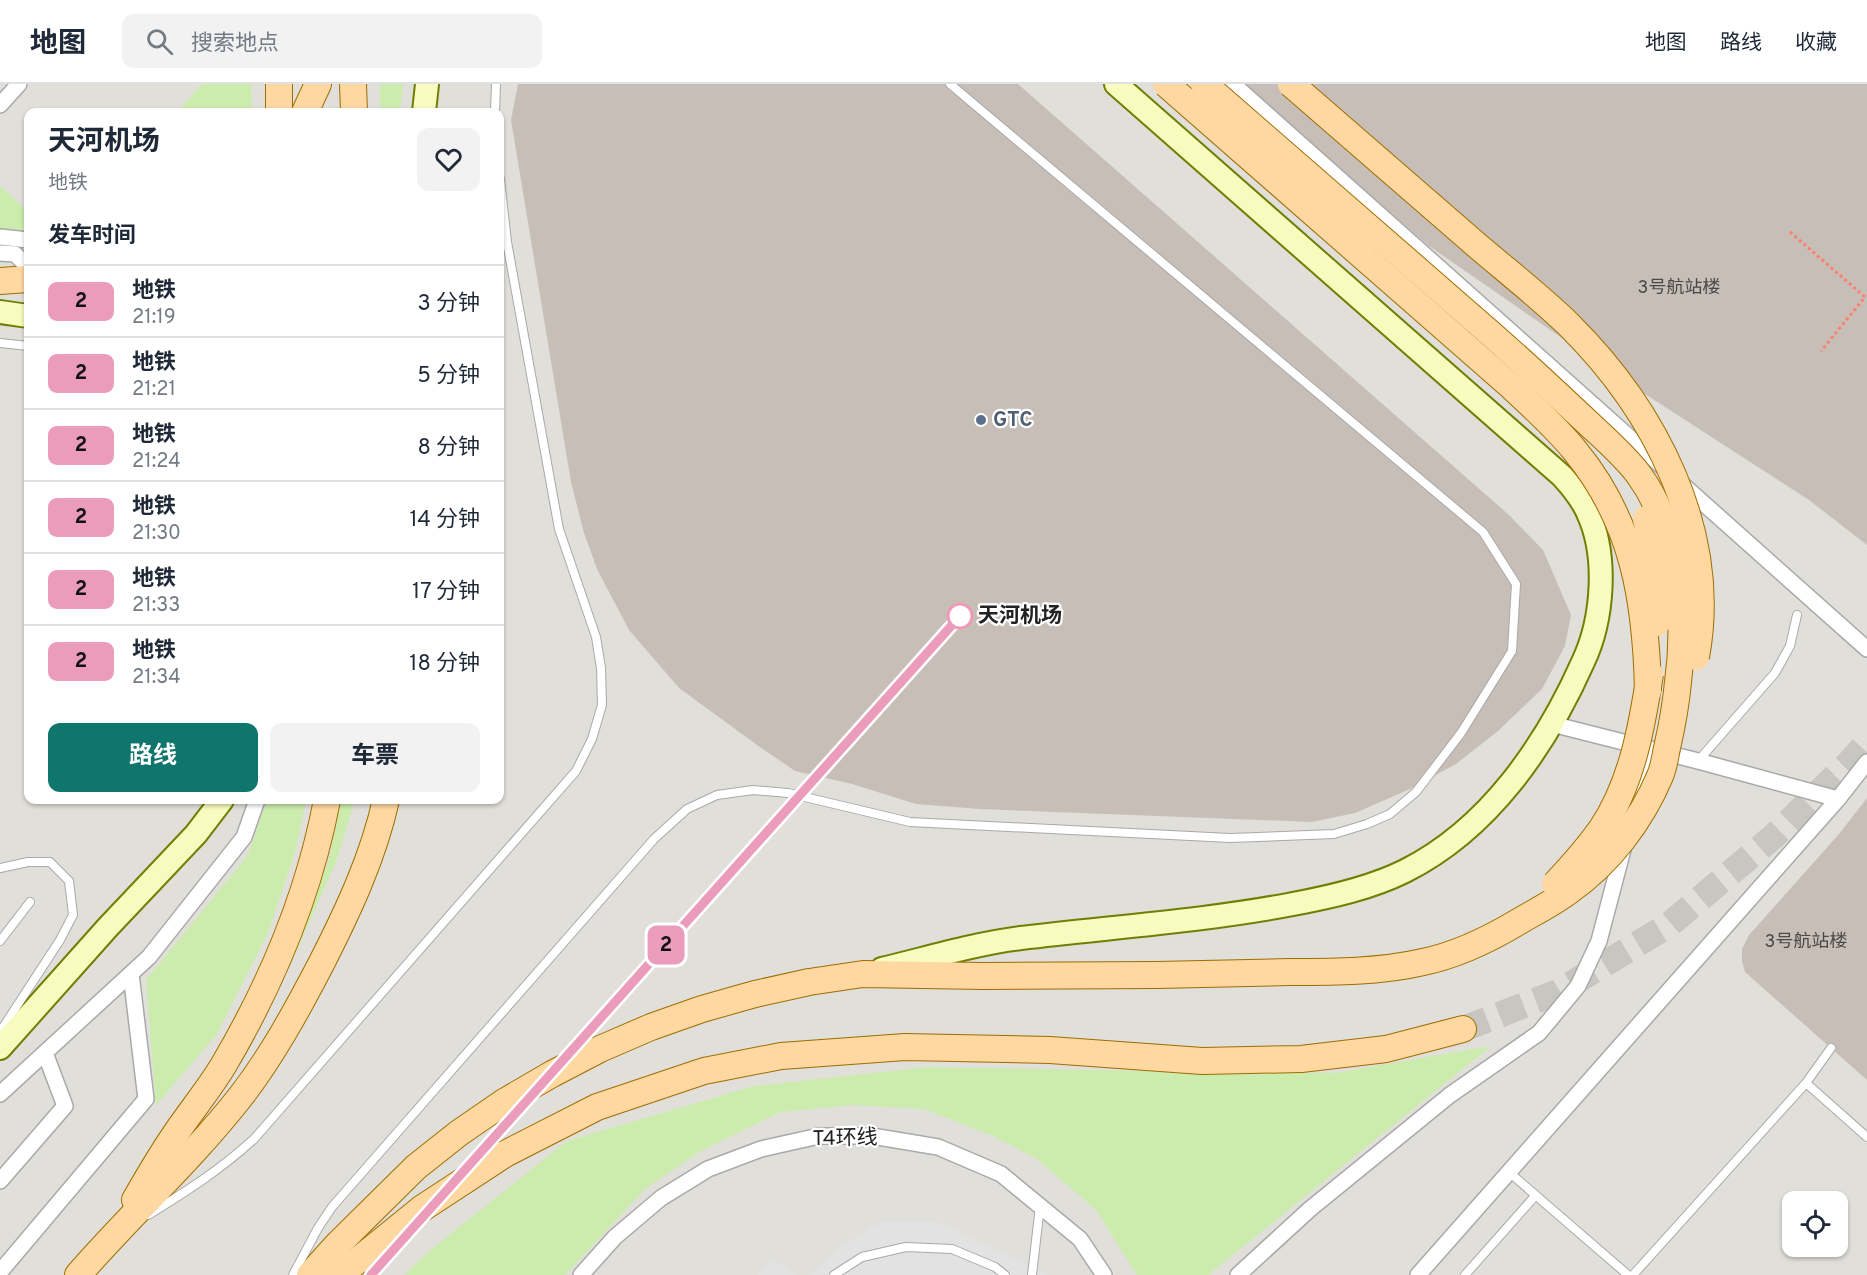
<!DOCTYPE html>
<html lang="zh">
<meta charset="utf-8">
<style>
:root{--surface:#fff;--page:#f2f2f3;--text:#1f2937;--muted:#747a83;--line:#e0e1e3;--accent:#0f766e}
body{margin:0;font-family:Overpass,"Noto Sans SC",sans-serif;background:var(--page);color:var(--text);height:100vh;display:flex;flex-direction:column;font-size:22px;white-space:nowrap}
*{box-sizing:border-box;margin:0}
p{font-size:20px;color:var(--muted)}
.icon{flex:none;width:33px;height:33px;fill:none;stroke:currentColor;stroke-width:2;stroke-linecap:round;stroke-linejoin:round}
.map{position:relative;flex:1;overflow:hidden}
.side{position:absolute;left:24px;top:24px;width:480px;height:696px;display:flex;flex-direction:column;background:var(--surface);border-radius:12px;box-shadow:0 2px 4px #0004}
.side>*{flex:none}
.badge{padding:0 12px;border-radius:9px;font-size:21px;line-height:39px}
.fabs{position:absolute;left:1782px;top:1107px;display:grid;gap:12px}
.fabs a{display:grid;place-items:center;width:66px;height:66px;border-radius:12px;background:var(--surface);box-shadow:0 2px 4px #0004;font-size:30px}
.map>.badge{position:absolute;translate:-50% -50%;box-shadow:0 0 0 3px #fff}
h2{padding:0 24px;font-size:22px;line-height:54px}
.round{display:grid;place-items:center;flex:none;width:63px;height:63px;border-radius:12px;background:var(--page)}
.headline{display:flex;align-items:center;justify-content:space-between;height:102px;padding:0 24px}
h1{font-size:28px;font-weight:700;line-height:45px}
.action{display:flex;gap:12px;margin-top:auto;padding:12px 24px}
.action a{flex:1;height:69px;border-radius:12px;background:var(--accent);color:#fff;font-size:24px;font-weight:700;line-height:69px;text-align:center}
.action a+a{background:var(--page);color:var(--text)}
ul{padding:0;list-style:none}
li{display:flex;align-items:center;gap:18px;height:72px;padding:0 24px;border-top:2px solid var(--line)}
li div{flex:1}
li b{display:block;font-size:22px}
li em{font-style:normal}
li .badge{min-width:66px;font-weight:700;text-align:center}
header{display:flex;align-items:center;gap:36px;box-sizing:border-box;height:84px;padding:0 30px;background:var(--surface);border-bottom:2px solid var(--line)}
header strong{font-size:28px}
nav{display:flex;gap:33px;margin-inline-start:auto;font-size:21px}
.search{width:420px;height:54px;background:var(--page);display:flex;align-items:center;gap:15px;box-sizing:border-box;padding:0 21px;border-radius:12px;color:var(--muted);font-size:22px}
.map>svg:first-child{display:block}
.airport{fill:#e1dfd9;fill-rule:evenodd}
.grass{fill:#ccecae}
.parking{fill:#e2e2e2}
.building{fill:#c7bfb7}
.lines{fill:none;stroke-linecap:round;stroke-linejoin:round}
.primary-tunnel{stroke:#c8c6c0;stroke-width:26;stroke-dasharray:26 13;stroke-linecap:butt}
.lane-casing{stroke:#a9a9a9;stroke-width:10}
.street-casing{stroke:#a9a9a9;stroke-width:18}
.secondary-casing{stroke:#707f02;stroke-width:26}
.primary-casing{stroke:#9f6d00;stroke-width:28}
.path{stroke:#fd7f6e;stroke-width:3;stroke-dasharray:3 3;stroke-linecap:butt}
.lane{stroke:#fff;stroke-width:8}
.street{stroke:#fff;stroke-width:15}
.secondary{stroke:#f7fbbd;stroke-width:22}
.primary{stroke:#fed7a1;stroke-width:26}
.primary-bridge-casing{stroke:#9f6d00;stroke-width:28;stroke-linecap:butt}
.primary-bridge{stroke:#fed7a1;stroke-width:26}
.line-casing{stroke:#fff;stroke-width:14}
.line{stroke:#ec9cbb;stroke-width:9}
.service-dot{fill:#5c6f8a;stroke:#fff;stroke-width:2}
.stop-dot{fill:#fff;stroke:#ec9cbb;stroke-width:3}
.labels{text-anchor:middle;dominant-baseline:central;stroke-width:4.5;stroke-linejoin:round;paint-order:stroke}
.number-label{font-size:18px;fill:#4b4947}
.service-label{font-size:21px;font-weight:bold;fill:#4e5e75;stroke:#fff;text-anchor:start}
.stop-label{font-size:21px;font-weight:bold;fill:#222;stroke:#fff;text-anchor:start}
.street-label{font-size:21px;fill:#222;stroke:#fff}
</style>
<header>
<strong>地图</strong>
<div class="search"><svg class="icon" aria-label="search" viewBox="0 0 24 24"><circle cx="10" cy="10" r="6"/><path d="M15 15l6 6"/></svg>搜索地点</div>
<nav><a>地图</a><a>路线</a><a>收藏</a></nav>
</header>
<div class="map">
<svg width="1867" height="1191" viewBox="0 0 1867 1191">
<rect width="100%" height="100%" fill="#f2efe8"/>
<!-- airport -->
<path class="airport" d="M0 0H1867V1191H0ZM28 28H500V716H28ZM1792 1118H1838V1162H1792Z"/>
<!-- grass -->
<g class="grass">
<polygon points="202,0 251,0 252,28 177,28"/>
<polygon points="380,0 403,0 400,28 380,28"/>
<polygon points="0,102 28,128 28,178 0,179"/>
<polygon points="267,716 306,716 296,766 268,849 217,950 156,1021 146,896 248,771"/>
<polygon points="340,716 355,716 336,778 289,884 329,775"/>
<polygon points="1491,962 1208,1191 1137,1191 1096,1126 1037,1075 991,1051 924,1025 853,1021 780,1028 701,1067 645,1105 565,1191 404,1191 433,1164 567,1057 754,1002 928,983 1145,987 1336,989"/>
</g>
<!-- parking -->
<g class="parking">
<polygon points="882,1138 938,1138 1048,1191 810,1191 840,1162"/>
<polygon points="770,1175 797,1191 758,1191"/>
</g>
<!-- building -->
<g class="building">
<polygon points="518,0 1018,0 1509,431 1543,466 1571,531 1565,562 1542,605 1498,647 1456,680 1410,705 1355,729 1312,738 980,725 916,720 852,700 795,687 757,661 679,604 629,546 597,485 584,449 571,398 511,36"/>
<polygon points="1241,0 1867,0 1867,461 1809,416 1614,290 1429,162"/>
<polygon points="1867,714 1867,996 1745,888 1742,877 1742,865 1749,851 1839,750"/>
</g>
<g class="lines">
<!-- primary-tunnel -->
<polyline class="primary-tunnel" points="1463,945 1558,908 1669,841 1774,752 1849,679 1867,659"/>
<defs>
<g id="lane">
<polyline points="495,28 496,0"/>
<polyline points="0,259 28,262"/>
<polyline points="1698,677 1775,589 1790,562 1797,531"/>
<polyline points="0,784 28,778 50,778 69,797 73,831 60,856 0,948"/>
<polyline points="0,857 30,818"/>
<polyline points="1806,999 1831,964"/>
<polyline points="1510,1089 1628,1191"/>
<path d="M148 1131C187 1107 220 1086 254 1055L576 687 592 655 602 621 601 584 596 553 559 445 507 158 500 95"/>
<polyline points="293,1191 318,1144 332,1123 654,755 687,725 717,711 753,706 788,709 910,738 1230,754 1334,750 1367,740 1390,730 1416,708 1461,649 1512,567 1516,500 1483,448 950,0"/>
<polyline points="834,1191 862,1173 906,1163 952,1165 995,1183 1005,1191"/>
<polyline points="1032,1191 1040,1122"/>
<polyline points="1465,1191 1535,1112"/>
<polyline points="1633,1191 1806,999 1867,1053"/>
</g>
<g id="street">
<polyline points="1233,0 1867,565"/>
<polyline points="0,21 19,0"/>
<polyline points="0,153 28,156"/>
<polyline points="0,169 15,170 28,183"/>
<polyline points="1552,640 1698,677 1838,715"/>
<polyline points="1632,729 1646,671"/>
<polyline points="0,1010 149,873 244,753 257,716"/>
<polyline points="0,1097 65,1022 45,969"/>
<polyline points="0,1188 146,1015 131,890"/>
<polyline points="581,1191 615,1153 661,1114 708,1085 761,1065 819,1052 872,1052 938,1063 1001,1090 1080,1155 1104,1191"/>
<polyline points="1238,1191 1310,1125 1450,1011 1539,949 1578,902 1599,857 1625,758"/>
<polyline points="1418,1191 1838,715 1867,678"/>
</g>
<g id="secondary">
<polyline points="424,28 427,0"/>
<polyline points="0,228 28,232"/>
<path d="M882 885C928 874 974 860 1021 854 1112 843 1204 837 1293 820 1331 813 1371 804 1405 787 1489 745 1546 661 1583 578 1603 536 1608 472 1588 429 1582 415 1573 404 1562 392L1116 0"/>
<polyline points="0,964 108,843 196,750 222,716"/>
</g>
<g id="primary">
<polyline points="353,0 354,28"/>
<polyline points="279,28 279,0"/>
<polyline points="305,28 318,0"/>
<polyline points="0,197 28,195"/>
<path d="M135 1116C148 1093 161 1071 176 1049 191 1027 209 1005 223 982 272 899 309 811 327 716"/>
<path d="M78 1191C131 1130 191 1076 241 1012 272 972 297 926 321 880 348 827 373 774 386 716"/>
<polyline points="310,1191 338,1160 416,1083 459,1049 504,1018 552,990 600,965 651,943 702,925 755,910 809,898 863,890 983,892 1157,891"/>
<polyline points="336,1191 352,1181 421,1125 505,1070 597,1023 704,987 781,972 905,963 1050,966 1202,977 1301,975 1386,965 1463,945"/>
</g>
</defs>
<!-- lane casing -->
<use href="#lane" class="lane-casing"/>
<!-- street casing -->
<use href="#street" class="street-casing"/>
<!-- secondary casing -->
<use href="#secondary" class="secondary-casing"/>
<!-- primary casing -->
<use href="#primary" class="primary-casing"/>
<!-- path -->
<polyline class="path" points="1790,148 1865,213 1821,267"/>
<!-- lane -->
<use href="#lane" class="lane"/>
<!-- street -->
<use href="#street" class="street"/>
<!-- secondary -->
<use href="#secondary" class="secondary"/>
<!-- primary -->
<use href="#primary" class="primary"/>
<defs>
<g id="primary-bridge">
<path d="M1166 0 1512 303C1534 324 1557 344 1576 368 1634 439 1646 518 1648 607"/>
<path d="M1291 0C1349 50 1407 101 1465 151 1499 181 1536 209 1568 240 1655 326 1719 448 1696 573"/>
<path d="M1646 435C1655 470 1658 503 1657 539"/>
<path d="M1555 800C1572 782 1588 764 1602 744 1632 699 1642 642 1650 590"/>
<path d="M1157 891C1201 890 1245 889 1290 888 1334 888 1380 888 1423 878 1457 871 1488 856 1518 838 1535 828 1553 819 1569 807 1609 779 1641 737 1660 692 1664 683 1665 673 1667 664 1672 642 1676 620 1678 598 1687 533 1679 446 1639 391 1625 372 1605 355 1587 338 1553 306 1519 274 1483 243 1390 162 1297 81 1204 0"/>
</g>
</defs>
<!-- primary-bridge casing -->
<use href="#primary-bridge" class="primary-bridge-casing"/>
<!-- primary-bridge -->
<use href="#primary-bridge" class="primary-bridge"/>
</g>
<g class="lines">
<defs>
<polyline id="line" points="371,1191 961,531"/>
</defs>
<!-- line casing -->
<use href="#line" class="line-casing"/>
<!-- line -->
<use href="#line" class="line"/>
</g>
<!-- markers -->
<circle class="service-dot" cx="981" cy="336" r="6"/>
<circle class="stop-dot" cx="960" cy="532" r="12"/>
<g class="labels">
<!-- number labels -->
<g class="number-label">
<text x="1679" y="204">3号航站楼</text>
<text x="1806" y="858">3号航站楼</text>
</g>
<!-- service labels -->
<g class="service-label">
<text x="993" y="336">GTC</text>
</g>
<!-- stop labels -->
<g class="stop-label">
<text x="978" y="532">天河机场</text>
</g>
<!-- street labels -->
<g class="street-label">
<text transform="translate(845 1055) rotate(-1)">T4环线</text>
</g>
</g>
</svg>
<div class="fabs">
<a><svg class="icon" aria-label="locate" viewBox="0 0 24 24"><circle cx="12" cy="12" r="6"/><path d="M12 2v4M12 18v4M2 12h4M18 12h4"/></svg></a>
</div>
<b class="badge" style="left:666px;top:861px;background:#ec9cbb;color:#111">2</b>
<section class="side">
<div class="headline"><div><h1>天河机场</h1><p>地铁</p></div><a class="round"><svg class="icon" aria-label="heart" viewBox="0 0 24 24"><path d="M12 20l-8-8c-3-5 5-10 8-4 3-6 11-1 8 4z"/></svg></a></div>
<h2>发车时间</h2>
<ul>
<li><span class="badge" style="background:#ec9cbb;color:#111">2</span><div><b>地铁</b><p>21:19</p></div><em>3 分钟</em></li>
<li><span class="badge" style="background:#ec9cbb;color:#111">2</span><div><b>地铁</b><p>21:21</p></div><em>5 分钟</em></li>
<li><span class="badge" style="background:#ec9cbb;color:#111">2</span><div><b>地铁</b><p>21:24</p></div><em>8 分钟</em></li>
<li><span class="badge" style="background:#ec9cbb;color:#111">2</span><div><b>地铁</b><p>21:30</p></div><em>14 分钟</em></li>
<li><span class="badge" style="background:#ec9cbb;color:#111">2</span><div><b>地铁</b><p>21:33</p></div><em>17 分钟</em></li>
<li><span class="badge" style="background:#ec9cbb;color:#111">2</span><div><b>地铁</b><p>21:34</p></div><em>18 分钟</em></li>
</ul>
<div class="action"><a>路线</a><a>车票</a></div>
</section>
</div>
